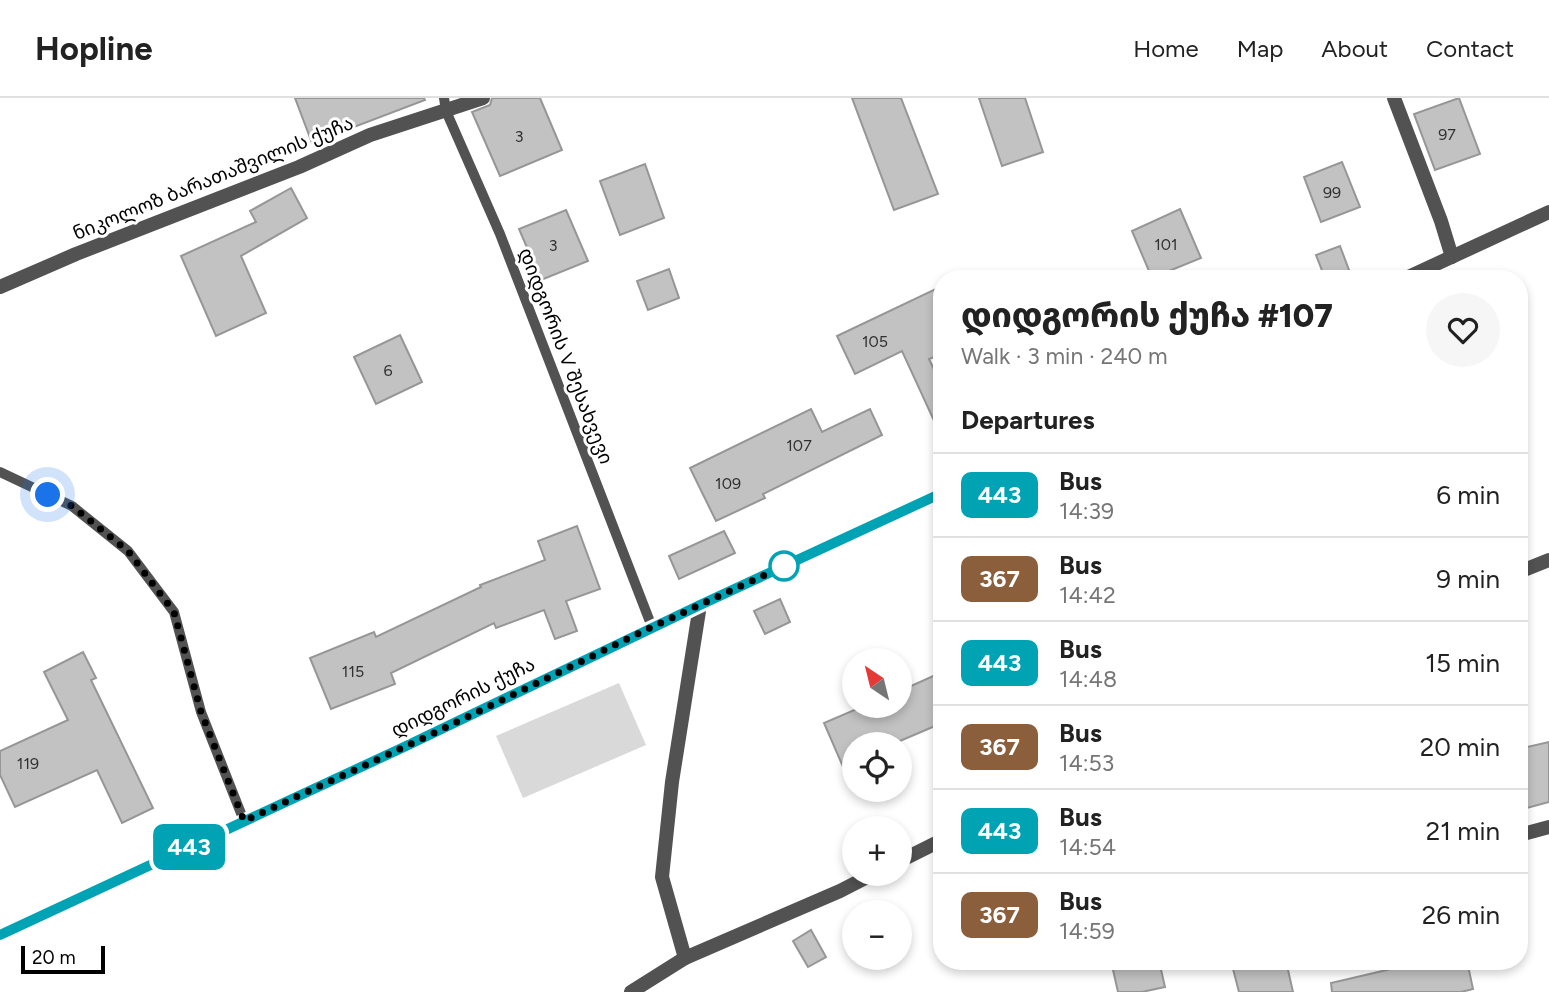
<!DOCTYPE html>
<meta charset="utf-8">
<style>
:root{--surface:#fff;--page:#f6f6f6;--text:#222;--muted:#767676;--line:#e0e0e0}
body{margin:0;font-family:Figtree,"Noto Sans Georgian",sans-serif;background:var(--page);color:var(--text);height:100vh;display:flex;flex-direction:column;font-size:26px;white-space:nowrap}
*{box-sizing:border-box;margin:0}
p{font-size:23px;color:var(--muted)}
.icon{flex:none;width:38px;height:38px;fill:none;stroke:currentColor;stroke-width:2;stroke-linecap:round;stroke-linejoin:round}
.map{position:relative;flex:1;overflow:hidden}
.panel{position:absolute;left:933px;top:172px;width:595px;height:700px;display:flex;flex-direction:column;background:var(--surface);border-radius:28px;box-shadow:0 4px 10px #0003}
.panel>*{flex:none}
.badge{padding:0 14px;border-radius:10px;font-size:24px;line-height:46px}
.needle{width:46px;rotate:325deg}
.fabs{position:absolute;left:842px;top:550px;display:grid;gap:14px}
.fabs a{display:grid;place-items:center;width:70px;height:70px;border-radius:50%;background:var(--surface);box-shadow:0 4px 10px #0003;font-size:35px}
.scale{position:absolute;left:21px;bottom:18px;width:84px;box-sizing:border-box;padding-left:7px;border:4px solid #000;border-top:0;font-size:19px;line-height:24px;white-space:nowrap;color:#000;-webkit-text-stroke:5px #fff;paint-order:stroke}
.you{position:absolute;width:35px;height:35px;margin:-18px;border:5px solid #fff;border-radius:50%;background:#1a73e8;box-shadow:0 0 0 10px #1a73e833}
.map>.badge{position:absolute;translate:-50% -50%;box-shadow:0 0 0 4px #fff}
h2{padding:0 28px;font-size:26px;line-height:63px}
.round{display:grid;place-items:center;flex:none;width:74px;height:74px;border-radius:37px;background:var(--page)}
.headline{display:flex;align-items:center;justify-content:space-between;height:119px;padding:0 28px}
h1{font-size:33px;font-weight:800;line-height:52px}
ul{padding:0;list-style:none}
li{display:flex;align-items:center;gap:21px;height:84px;padding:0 28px;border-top:2px solid var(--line)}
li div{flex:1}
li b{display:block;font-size:26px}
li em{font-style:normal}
li .badge{min-width:77px;font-weight:700;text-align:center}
header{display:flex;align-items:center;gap:42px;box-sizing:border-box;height:98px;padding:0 35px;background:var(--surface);border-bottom:2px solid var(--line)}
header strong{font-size:33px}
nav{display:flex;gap:38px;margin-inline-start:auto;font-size:24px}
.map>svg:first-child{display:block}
.green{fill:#d9d9d9}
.building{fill:#c2c2c2;stroke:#969696;stroke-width:2}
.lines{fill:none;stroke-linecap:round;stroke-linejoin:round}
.service{stroke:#525252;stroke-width:10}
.minor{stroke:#525252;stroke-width:14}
.tertiary{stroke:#525252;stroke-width:14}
.line-casing{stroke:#fff;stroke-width:16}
.line{stroke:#00a3b4;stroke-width:10}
.walk{stroke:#000;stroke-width:7;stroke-dasharray:0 12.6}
.stop-dot{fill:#fff;stroke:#00a3b4;stroke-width:3.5}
.labels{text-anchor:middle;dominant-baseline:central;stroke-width:6;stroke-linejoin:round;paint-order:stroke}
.number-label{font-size:16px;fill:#303030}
.street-label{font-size:19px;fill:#000;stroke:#fff}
</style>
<header>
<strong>Hopline</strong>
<nav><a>Home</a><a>Map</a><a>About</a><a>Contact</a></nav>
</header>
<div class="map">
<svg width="1549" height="894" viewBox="0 0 1549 894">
<rect width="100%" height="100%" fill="#fff"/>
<!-- green -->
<polygon class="green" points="619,585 646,647 523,700 496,638"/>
<!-- building -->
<g class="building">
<polygon points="295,0 424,0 425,2 312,45"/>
<polygon points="492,0 540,0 562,52 500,78 472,14 490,7"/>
<polygon points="852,0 901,0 938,96 894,112"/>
<polygon points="979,0 1025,0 1043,54 1002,68"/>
<polygon points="1459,0 1480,56 1435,72 1414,16"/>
<polygon points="1342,64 1360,109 1321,124 1304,79"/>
<polygon points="645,66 664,120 620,137 600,83"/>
<polygon points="291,90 307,120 241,158 266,215 216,238 181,158 256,124 250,113"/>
<polygon points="1180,111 1201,160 1152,180 1132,133"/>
<polygon points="566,112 588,163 541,182 519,131"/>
<polygon points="1340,148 1352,180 1325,180 1316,157"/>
<polygon points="669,171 679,200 648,212 637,183"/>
<polygon points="942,188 942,256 929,261 942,288 942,340 902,253 855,276 837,238"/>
<polygon points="400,237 422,284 376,306 354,259"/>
<polygon points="811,311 822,334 870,311 882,337 763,396 765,400 716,423 690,370"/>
<polygon points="577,428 600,491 566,503 577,533 555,541 544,512 496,530 494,525 391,575 395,586 331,611 310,560 374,534 376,539 481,489 480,487 545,462 538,443"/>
<polygon points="724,433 735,455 679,481 669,458"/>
<polygon points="780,501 790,524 765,536 754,513"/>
<polygon points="83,554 96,580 91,582 153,710 122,725 97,672 15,709 0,677 0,653 68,622 44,574"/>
<polygon points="942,574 942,625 893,646 854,646 854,694 824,625 866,607 900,607 900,593"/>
<polygon points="1549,644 1549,704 1519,712 1519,651"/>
<polygon points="811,832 826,859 808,869 793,843"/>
<polygon points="1111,863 1159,863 1165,889 1142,894 1118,894"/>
<polygon points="1231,863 1286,863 1293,894 1239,894"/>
<polygon points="1425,863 1467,863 1473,891 1461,894 1332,894 1331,885"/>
</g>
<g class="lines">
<!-- service -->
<g class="service">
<polyline points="444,0 446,13 500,136 652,529"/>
<polyline points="0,374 72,408 128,453 174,514 201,614 244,723"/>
</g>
<!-- minor -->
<g class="minor">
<polyline points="1394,0 1441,123 1452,159"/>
<polyline points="0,189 76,156 299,69 370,37 483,0"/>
<polyline points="1519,474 1549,462"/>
<polyline points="1519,737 1549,729"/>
<polyline points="900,763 942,742"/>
<polyline points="685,860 662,779 672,684 700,507"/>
<polyline points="631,894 685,860 840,793 875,775"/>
</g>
<!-- tertiary -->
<g class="tertiary">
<polyline points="1406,180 1549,114"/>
<polyline points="0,837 426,639 700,507 942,395"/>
</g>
</g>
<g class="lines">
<defs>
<polyline id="line" points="0,837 404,649 700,507 942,395"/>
</defs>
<!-- line casing -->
<use href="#line" class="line-casing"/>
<!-- line -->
<use href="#line" class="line"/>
<!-- walk -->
<polyline class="walk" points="48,397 72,408 128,453 174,514 201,614 244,723 426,639 652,529 784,468"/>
</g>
<!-- markers -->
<circle class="stop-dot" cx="784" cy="468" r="14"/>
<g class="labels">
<!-- number labels -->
<g class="number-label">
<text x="1447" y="36">97</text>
<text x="519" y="38">3</text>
<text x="1332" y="94">99</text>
<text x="1166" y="146">101</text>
<text x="553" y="147">3</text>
<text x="875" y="243">105</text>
<text x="388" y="272">6</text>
<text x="799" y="347">107</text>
<text x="728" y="385">109</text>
<text x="353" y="573">115</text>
<text x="28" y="665">119</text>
</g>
<!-- street labels -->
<g class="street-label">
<text transform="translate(213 80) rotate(-22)">ნიკოლოზ ბარათაშვილის ქუჩა</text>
<text transform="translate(566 258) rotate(69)">დიდგორის V შესახვევი</text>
<text transform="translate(463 599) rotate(-26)">დიდგორის ქუჩა</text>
</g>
</g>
</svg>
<div class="fabs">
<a><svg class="needle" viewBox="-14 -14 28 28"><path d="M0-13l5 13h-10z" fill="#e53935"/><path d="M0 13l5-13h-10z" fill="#767676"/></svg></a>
<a><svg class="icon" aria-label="locate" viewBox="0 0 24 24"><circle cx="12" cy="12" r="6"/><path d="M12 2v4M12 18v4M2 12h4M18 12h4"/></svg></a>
<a>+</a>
<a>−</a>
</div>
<div class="scale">20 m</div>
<div class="you" style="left:48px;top:397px"></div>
<b class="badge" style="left:189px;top:749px;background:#00a3b4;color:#fff">443</b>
<section class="panel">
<div class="headline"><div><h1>დიდგორის ქუჩა #107</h1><p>Walk · 3 min · 240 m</p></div><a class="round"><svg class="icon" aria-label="heart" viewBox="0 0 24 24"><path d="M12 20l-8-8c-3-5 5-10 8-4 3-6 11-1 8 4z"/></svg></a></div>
<h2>Departures</h2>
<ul>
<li><span class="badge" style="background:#00a3b4;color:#fff">443</span><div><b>Bus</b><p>14:39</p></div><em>6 min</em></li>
<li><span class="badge" style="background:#8b5e3c;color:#fff">367</span><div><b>Bus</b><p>14:42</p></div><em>9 min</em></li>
<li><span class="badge" style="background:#00a3b4;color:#fff">443</span><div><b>Bus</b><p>14:48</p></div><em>15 min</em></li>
<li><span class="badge" style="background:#8b5e3c;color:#fff">367</span><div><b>Bus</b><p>14:53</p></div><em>20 min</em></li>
<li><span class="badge" style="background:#00a3b4;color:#fff">443</span><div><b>Bus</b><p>14:54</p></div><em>21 min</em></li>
<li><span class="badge" style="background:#8b5e3c;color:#fff">367</span><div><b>Bus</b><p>14:59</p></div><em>26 min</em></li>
</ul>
</section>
</div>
